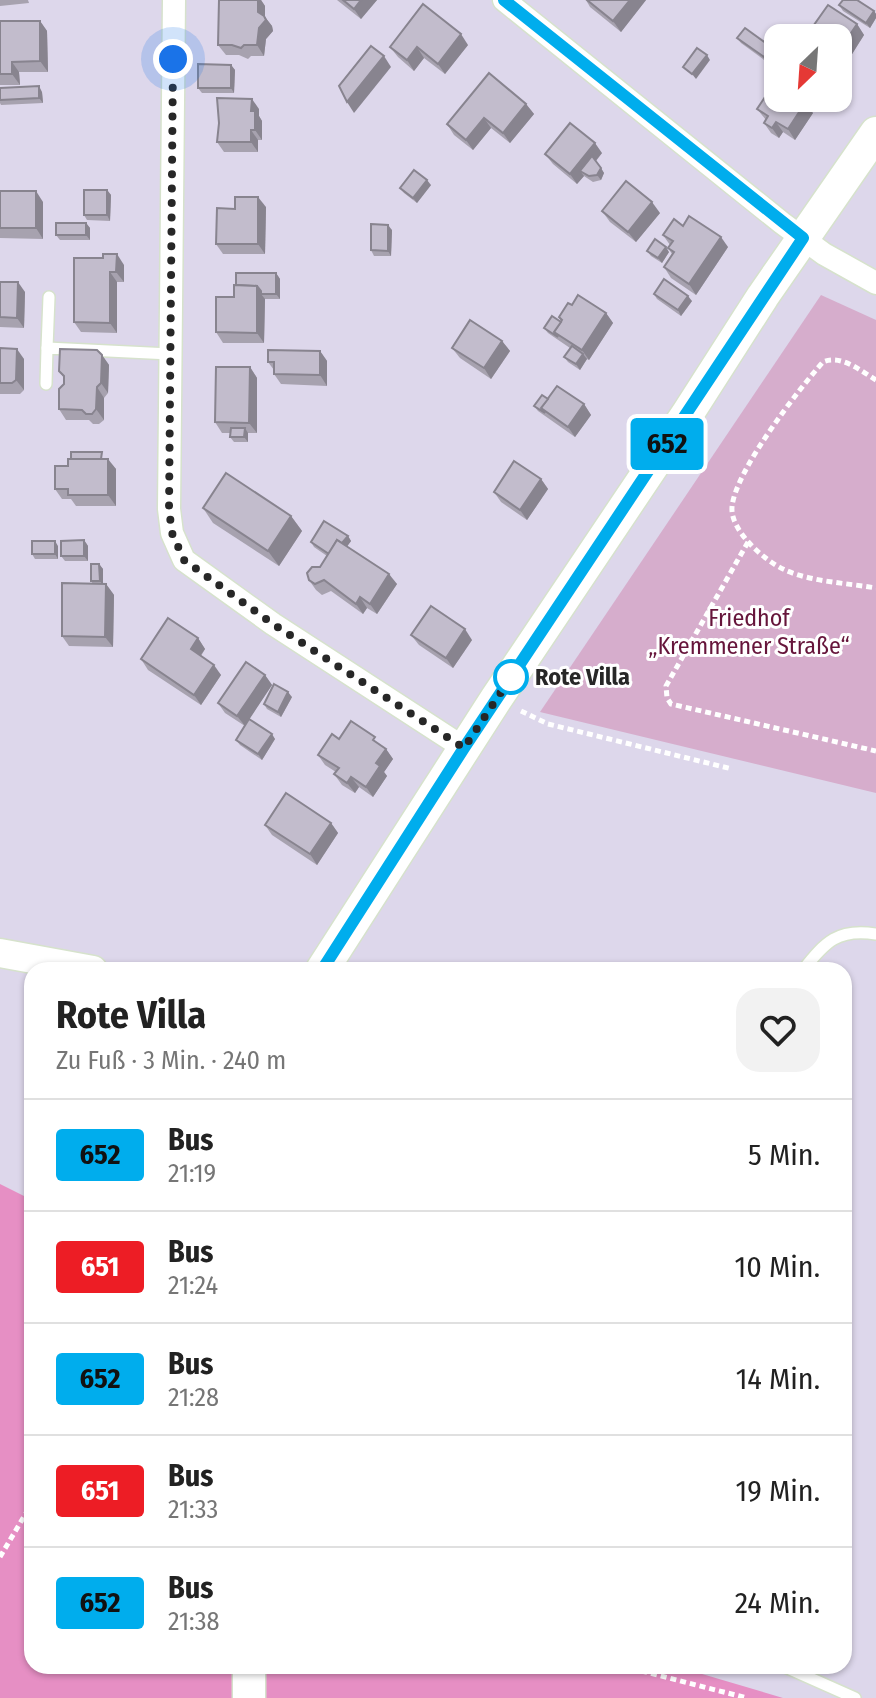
<!DOCTYPE html>
<html lang="de">
<meta charset="utf-8">
<style>
:root{--surface:#fff;--page:#f2f2f2;--text:#222;--muted:#767676;--line:#e0e0e0}
body{margin:0;font-family:"Fira Sans Condensed",sans-serif;background:var(--page);color:var(--text);height:100vh;display:flex;flex-direction:column;font-size:30px;white-space:nowrap}
*{box-sizing:border-box;margin:0}
p{font-size:26px;color:var(--muted)}
.icon{flex:none;width:44px;height:44px;fill:none;stroke:currentColor;stroke-width:2;stroke-linecap:round;stroke-linejoin:round}
.map{position:relative;flex:1;overflow:hidden}
.panel{position:absolute;left:24px;top:962px;width:828px;height:712px;display:flex;flex-direction:column;background:var(--surface);border-radius:24px;box-shadow:0 2px 6px #0004}
.panel>*{flex:none}
.badge{padding:0 16px;border-radius:6px;font-size:28px;line-height:52px}
.needle{width:52px;rotate:205deg}
.buttons{position:absolute;left:764px;top:24px;display:grid;gap:16px}
.buttons a{display:grid;place-items:center;width:88px;height:88px;border-radius:16px;background:var(--surface);box-shadow:0 2px 6px #0004;font-size:40px}
.you{position:absolute;width:40px;height:40px;margin:-20px;border:6px solid #fff;border-radius:50%;background:#1a73e8;box-shadow:0 0 0 12px #1a73e833}
.map>.badge{position:absolute;translate:-50% -50%;box-shadow:0 0 0 4px #fff}
.round{display:grid;place-items:center;flex:none;width:84px;height:84px;border-radius:24px;background:var(--page)}
.overview{display:flex;align-items:center;justify-content:space-between;height:136px;padding:0 32px}
h1{font-size:38px;font-weight:700;line-height:60px}
ul{padding:0;list-style:none}
li{display:flex;align-items:center;gap:24px;height:112px;padding:0 32px;border-top:2px solid var(--line)}
li div{flex:1}
li b{display:block;font-size:30px}
li em{font-style:normal}
li .badge{min-width:88px;font-weight:700;text-align:center}
.map>svg:first-child{display:block}
.green{fill:#e68fc4}
.cemetery{fill:#d6adcc}
.lines{fill:none;stroke-linecap:round;stroke-linejoin:round}
.service-casing{stroke:#d6e2cc;stroke-width:14}
.minor-casing{stroke:#d6e2cc;stroke-width:25}
.tertiary-casing{stroke:#d6e2cc;stroke-width:31}
.secondary-casing{stroke:#d6e2cc;stroke-width:35}
.path{stroke:#fff;stroke-width:5;stroke-dasharray:6 4;stroke-linecap:butt}
.service{stroke:#fff;stroke-width:11}
.minor{stroke:#fff;stroke-width:22}
.tertiary{stroke:#fff;stroke-width:28}
.secondary{stroke:#fff;stroke-width:32}
.wall{fill:#a7a2af}
.shaded-wall{fill:#88848f}
.building{fill:#c2bccc;stroke:#88848f;stroke-width:2}
.line-casing{stroke:#fff;stroke-width:18}
.line{stroke:#00aded;stroke-width:12}
.walk{stroke:#272727;stroke-width:8;stroke-dasharray:0 14.4}
.stop-dot{fill:#fff;stroke:#00aded;stroke-width:4}
.labels{text-anchor:middle;dominant-baseline:central;stroke-width:6;stroke-linejoin:round;paint-order:stroke}
.park-label{font-size:24px;fill:#66153b;stroke:#fff}
.stop-label{font-size:24px;font-weight:bold;fill:#272727;stroke:#fff;text-anchor:start}
</style>
<div class="map">
<svg width="876" height="1698" viewBox="0 0 876 1698">
<rect width="100%" height="100%" fill="#ddd7eb"/>
<!-- green -->
<polygon class="green" points="0,1184 32,1200 32,1666 675,1666 783,1698 0,1698"/>
<!-- cemetery -->
<polygon class="cemetery" points="821,295 876,320 876,793 540,712"/>
<g class="lines">
<defs>
<g id="service">
<polyline points="47,348 49,297"/>
<polyline points="46,384 47,348 170,354"/>
<path d="M803 970C825 942 838 928 876 934"/>
<polyline points="783,1666 855,1698"/>
</g>
<g id="minor">
<polyline points="174,0 169,509 172,533 184,560 273,624 464,748"/>
<polyline points="504,0 782,223 824,254 876,283"/>
</g>
<polyline id="tertiary" points="0,953 93,970"/>
<g id="secondary">
<polyline points="322,970 496,699 688,413 763,296 876,133"/>
<polyline points="249,1666 249,1698"/>
</g>
</defs>
<!-- service casing -->
<use href="#service" class="service-casing"/>
<!-- minor casing -->
<use href="#minor" class="minor-casing"/>
<!-- tertiary casing -->
<use href="#tertiary" class="tertiary-casing"/>
<!-- secondary casing -->
<use href="#secondary" class="secondary-casing"/>
<!-- path -->
<g class="path">
<path d="M876 380C861 371 841 354 823 362 799 389 735 471 732 507 730 531 765 561 785 570 812 582 847 583 876 588"/>
<polyline points="748,542 666,686 667,698 671,704 876,751"/>
<polyline points="521,711 548,724 732,769"/>
<polyline points="0,1557 32,1503"/>
<polyline points="622,1666 747,1698"/>
</g>
<!-- service -->
<use href="#service" class="service"/>
<!-- minor -->
<use href="#minor" class="minor"/>
<!-- tertiary -->
<use href="#tertiary" class="tertiary"/>
<!-- secondary -->
<use href="#secondary" class="secondary"/>
</g>
<!-- wall -->
<g class="wall">
<polygon points="0,0 28,0 29,3 0,6"/>
<polygon points="219,0 261,0 265,6 265,17 272,26 273,31 266,39 264,56 251,56 248,59 239,55 226,55 218,45"/>
<polygon points="337,0 377,0 361,19"/>
<polygon points="586,0 646,0 621,32 590,7"/>
<polygon points="839,5 874,11 876,14 876,18 870,28 843,11"/>
<polygon points="0,21 40,21 47,31 48,72 19,72 20,85 0,85"/>
<polygon points="857,24 864,35 847,62 838,56 838,38 814,38 809,32"/>
<polygon points="737,38 774,49 778,54 771,65 741,43"/>
<polygon points="468,45 445,74 424,58 414,71 398,57 390,47"/>
<polygon points="231,65 235,70 234,93 202,93 198,88"/>
<polygon points="0,88 42,92 43,103 1,105 0,103"/>
<polygon points="778,98 818,101 811,111 813,113 795,140 783,132 779,138 771,133 764,123 766,120 757,109"/>
<polygon points="526,104 534,114 510,143 491,128 473,150 454,135 447,124"/>
<polygon points="259,109 259,116 262,121 262,140 258,140 258,152 224,152 217,142"/>
<polygon points="602,153 596,161 604,173 601,180 593,182 584,176 577,184 553,164 545,154"/>
<polygon points="431,185 417,203 404,193 400,188"/>
<polygon points="107,190 111,195 110,221 87,220 84,215"/>
<polygon points="0,191 43,202 43,239 0,238"/>
<polygon points="266,207 265,254 223,254 216,244 235,209"/>
<polygon points="602,211 660,213 636,242 610,222"/>
<polygon points="86,223 90,228 90,240 60,240 56,235"/>
<polygon points="683,226 728,247 696,295 671,278 664,267 672,254 668,248 670,245 663,235"/>
<polygon points="392,230 391,256 374,256 371,250"/>
<polygon points="647,251 669,252 662,263 651,256"/>
<polygon points="74,258 124,265 124,282 117,282 117,333 81,332 74,322"/>
<polygon points="276,273 280,279 280,299 265,299 264,343 223,343 216,332 234,297"/>
<polygon points="0,282 25,292 24,328 0,327"/>
<polygon points="654,294 692,301 681,316 657,299"/>
<polygon points="572,305 606,313 613,323 589,360 587,359 580,370 568,362 564,357 570,348 548,333 544,328 561,321 559,317"/>
<polygon points="502,341 510,351 491,379 460,358 452,348"/>
<polygon points="0,348 24,359 24,390 20,394 0,394"/>
<polygon points="320,351 327,361 327,386 281,384 274,374 274,370 268,362"/>
<polygon points="102,355 109,365 108,393 104,398 104,420 99,424 93,424 89,420 66,420 59,409 64,384 64,378 59,371"/>
<polygon points="250,367 257,378 257,433 248,433 248,442 234,442 230,437 230,433 222,433 215,422"/>
<polygon points="548,399 584,404 591,415 575,437 538,411 534,406"/>
<polygon points="105,458 116,469 116,506 76,506 71,499 62,499 55,489 68,466"/>
<polygon points="541,479 548,489 527,520 501,502 494,492"/>
<polygon points="203,508 291,516 302,531 279,566 213,523"/>
<polygon points="348,536 351,541 347,546 397,584 377,614 367,608 363,614 331,591 322,595 316,590 309,580 320,567 327,556 314,547 311,542"/>
<polygon points="84,540 88,546 88,561 65,561 61,556"/>
<polygon points="58,546 58,559 35,559 32,554"/>
<polygon points="99,564 103,569 103,584 106,584 114,595 113,647 69,646 62,636 93,584 91,581"/>
<polygon points="411,635 472,640 453,668 419,645"/>
<polygon points="198,638 205,649 201,656 221,675 201,705 148,670 141,659"/>
<polygon points="265,675 272,685 249,719 275,739 262,760 240,745 236,740 245,726 225,713 218,703"/>
<polygon points="292,697 281,717 267,709 264,704"/>
<polygon points="339,739 382,746 386,749 393,759 384,772 387,776 373,797 359,787 355,793 342,785 334,774 336,772 325,765 318,755"/>
<polygon points="331,823 338,833 317,865 272,835 265,825"/>
</g>
<!-- shaded-wall -->
<g class="shaded-wall">
<polygon points="258,0 261,0 265,6 265,17 272,26 273,31 266,39 264,56 257,45"/>
<polygon points="361,0 377,0 361,19 354,9"/>
<polygon points="630,0 646,0 621,32 613,21"/>
<polygon points="874,11 876,14 876,18 870,28 866,23"/>
<polygon points="40,21 47,31 48,72 40,61"/>
<polygon points="857,24 864,35 847,62 839,51"/>
<polygon points="461,34 468,45 445,74 438,64"/>
<polygon points="417,47 424,58 414,71 407,60"/>
<polygon points="774,49 778,54 771,65 767,59"/>
<polygon points="707,55 710,60 696,79 692,74"/>
<polygon points="384,56 391,67 354,113 347,102"/>
<polygon points="12,62 19,72 20,85 12,74"/>
<polygon points="231,65 235,70 234,93 231,88"/>
<polygon points="39,86 42,92 43,103 39,98"/>
<polygon points="813,98 816,98 818,101 811,111 813,113 795,140 788,129 805,103"/>
<polygon points="252,99 259,109 259,116 262,121 262,140 255,130 251,111"/>
<polygon points="526,104 534,114 510,143 503,133"/>
<polygon points="484,118 491,128 473,150 466,140"/>
<polygon points="776,122 783,132 779,138 772,128"/>
<polygon points="251,130 258,140 258,152 251,142"/>
<polygon points="595,143 602,153 585,174 580,171 584,176 577,184 570,174"/>
<polygon points="601,168 604,173 601,180 597,175"/>
<polygon points="427,180 431,185 417,203 413,198"/>
<polygon points="107,190 111,195 110,221 107,215"/>
<polygon points="36,191 43,202 43,239 36,228"/>
<polygon points="258,197 266,207 265,254 258,244"/>
<polygon points="652,202 660,213 636,242 628,232"/>
<polygon points="86,223 90,228 90,240 86,235"/>
<polygon points="388,225 392,230 391,256 388,251"/>
<polygon points="721,237 728,247 696,295 689,284"/>
<polygon points="666,247 669,252 662,263 658,258"/>
<polygon points="117,254 124,265 124,282 116,272"/>
<polygon points="110,272 117,282 117,333 110,323"/>
<polygon points="276,273 280,279 280,299 276,294"/>
<polygon points="18,282 25,292 24,328 17,318"/>
<polygon points="257,286 263,294 261,294 265,299 264,343 257,333"/>
<polygon points="688,296 692,301 681,316 678,310"/>
<polygon points="606,313 613,323 589,360 582,350"/>
<polygon points="502,341 510,351 491,379 484,368"/>
<polygon points="17,349 24,359 24,390 16,380"/>
<polygon points="320,351 327,361 327,386 320,375"/>
<polygon points="583,354 587,359 580,370 576,364"/>
<polygon points="102,355 109,365 108,393 101,383"/>
<polygon points="250,367 257,378 257,433 249,423"/>
<polygon points="97,387 104,398 104,420 96,409"/>
<polygon points="584,404 591,415 575,437 568,427"/>
<polygon points="245,428 248,433 248,442 244,437"/>
<polygon points="108,459 116,469 116,506 108,495"/>
<polygon points="541,479 548,489 527,520 520,510"/>
<polygon points="291,516 302,531 279,566 268,551"/>
<polygon points="348,536 351,541 336,562 333,556"/>
<polygon points="84,540 88,546 88,561 84,556"/>
<polygon points="55,541 58,546 58,559 55,554"/>
<polygon points="99,564 103,569 103,586 100,581"/>
<polygon points="389,574 397,584 377,614 370,604"/>
<polygon points="106,584 114,595 113,647 105,637"/>
<polygon points="360,597 367,608 363,614 356,604"/>
<polygon points="465,629 472,640 453,668 446,658"/>
<polygon points="198,638 205,649 198,659 191,649"/>
<polygon points="214,665 221,675 201,705 194,695"/>
<polygon points="265,675 272,685 245,726 237,716"/>
<polygon points="288,692 292,697 281,717 278,712"/>
<polygon points="272,734 275,739 262,760 258,754"/>
<polygon points="386,749 393,759 384,772 387,776 373,797 366,787 376,763"/>
<polygon points="351,777 359,787 355,793 347,783"/>
<polygon points="331,823 338,833 317,865 310,854"/>
</g>
<!-- building -->
<g class="building">
<polygon points="219,0 258,0 258,12 264,16 266,20 259,28 257,45 244,45 241,48 232,45 218,45"/>
<polygon points="343,0 361,0 354,9"/>
<polygon points="587,0 630,0 613,21"/>
<polygon points="843,0 857,0 874,11 866,23 839,5"/>
<polygon points="423,4 461,34 438,64 417,47 407,60 390,47"/>
<polygon points="828,5 857,24 839,51 838,50 838,38 817,38 818,37 809,32"/>
<polygon points="0,21 40,21 40,61 12,62 12,74 0,74"/>
<polygon points="745,28 774,49 767,59 737,38"/>
<polygon points="371,46 384,56 347,102 339,86"/>
<polygon points="697,48 707,55 692,74 683,67"/>
<polygon points="198,64 231,65 231,88 198,88"/>
<polygon points="489,73 526,104 503,133 484,118 466,140 447,124"/>
<polygon points="775,82 778,84 778,98 798,98 805,103 788,129 776,122 772,128 764,123 768,116 757,109"/>
<polygon points="39,86 39,98 0,100 0,88"/>
<polygon points="217,98 252,99 251,111 255,111 255,130 251,130 251,142 217,142 219,123"/>
<polygon points="798,98 813,98 808,106"/>
<polygon points="570,123 595,143 570,174 545,154"/>
<polygon points="592,156 601,168 597,175 589,176 580,171"/>
<polygon points="414,170 427,180 413,198 400,188"/>
<polygon points="626,181 652,202 628,232 602,211"/>
<rect x="84" y="190" width="23" height="25"/>
<rect x="0" y="191" width="36" height="37"/>
<polygon points="235,197 258,197 258,244 216,244 217,208 235,209"/>
<polygon points="689,216 721,237 689,284 664,267 674,252 668,248 673,241 663,235 674,219 683,226"/>
<rect x="56" y="223" width="30" height="12"/>
<polygon points="371,224 388,225 388,251 371,250"/>
<polygon points="655,239 666,247 658,258 647,251"/>
<polygon points="103,254 117,254 116,272 110,272 110,323 74,322 74,258 103,258"/>
<polygon points="236,273 276,273 276,294 261,294 261,291 257,286 236,285"/>
<polygon points="664,279 688,296 678,310 654,294"/>
<polygon points="0,282 18,282 17,318 0,317"/>
<polygon points="234,285 257,286 257,333 216,332 216,297 234,297"/>
<polygon points="578,295 606,313 582,350 554,332 562,320 559,317 568,303 572,305"/>
<polygon points="552,316 561,322 554,332 558,337 544,328"/>
<polygon points="470,320 502,341 484,368 452,348"/>
<polygon points="572,346 583,354 576,364 564,357"/>
<polygon points="0,348 17,349 16,380 12,383 0,383"/>
<polygon points="60,349 97,350 102,355 101,383 97,387 96,409 92,414 86,414 82,410 59,409 59,389 64,384 64,376 59,371"/>
<polygon points="268,350 320,351 320,375 274,374 274,362 268,362"/>
<polygon points="216,367 250,367 249,423 215,422"/>
<polygon points="557,386 584,404 568,427 541,408"/>
<polygon points="542,395 548,399 541,408 545,413 534,406"/>
<polygon points="231,428 245,428 244,437 230,437"/>
<polygon points="71,452 102,452 101,459 71,459"/>
<polygon points="68,459 108,459 108,495 68,495 68,489 55,489 55,466 68,466"/>
<polygon points="514,461 541,479 520,510 494,492"/>
<polygon points="226,473 291,516 268,551 203,508"/>
<polygon points="324,521 348,536 342,543 337,540 329,554 311,542"/>
<polygon points="84,540 84,556 61,556 61,541"/>
<polygon points="337,540 389,574 370,604 360,597 356,604 324,580 315,584 309,580 307,573 312,567 320,567"/>
<rect x="32" y="541" width="23" height="13"/>
<polygon points="91,564 99,564 100,581 91,581"/>
<polygon points="62,583 106,584 105,637 62,636"/>
<polygon points="431,606 465,629 446,658 411,635"/>
<polygon points="168,618 198,638 191,649 214,665 194,695 141,659"/>
<polygon points="246,662 265,675 237,716 218,703"/>
<polygon points="274,684 288,692 278,712 264,704"/>
<polygon points="249,719 272,734 258,754 236,740"/>
<polygon points="351,721 375,737 373,740 386,749 376,763 380,766 366,787 351,777 347,783 334,774 339,768 318,755 332,734 339,739"/>
<polygon points="286,793 331,823 310,854 265,825"/>
</g>
<g class="lines">
<defs>
<polyline id="line" points="322,970 464,748 803,238 504,0"/>
</defs>
<!-- line casing -->
<use href="#line" class="line-casing"/>
<!-- line -->
<use href="#line" class="line"/>
<!-- walk -->
<polyline class="walk" points="173,59 169,509 172,533 184,560 273,624 464,748 511,677"/>
</g>
<!-- markers -->
<circle class="stop-dot" cx="511" cy="677" r="16"/>
<g class="labels">
<!-- park labels -->
<g class="park-label">
<text x="749" y="618">Friedhof<tspan x="749" dy="28">„Kremmener Straße“</tspan></text>
</g>
<!-- stop labels -->
<g class="stop-label">
<text x="535" y="677">Rote Villa</text>
</g>
</g>
</svg>
<div class="buttons">
<a><svg class="needle" viewBox="-14 -14 28 28"><path d="M0-13l5 13h-10z" fill="#e53935"/><path d="M0 13l5-13h-10z" fill="#767676"/></svg></a>
</div>
<div class="you" style="left:173px;top:59px"></div>
<b class="badge" style="left:667px;top:444px;background:#00aded;color:#111">652</b>
<section class="panel">
<div class="overview"><div><h1>Rote Villa</h1><p>Zu Fuß · 3 Min. · 240 m</p></div><a class="round"><svg class="icon" aria-label="heart" viewBox="0 0 24 24"><path d="M12 20l-8-8c-3-5 5-10 8-4 3-6 11-1 8 4z"/></svg></a></div>
<ul>
<li><span class="badge" style="background:#00aded;color:#111">652</span><div><b>Bus</b><p>21:19</p></div><em>5 Min.</em></li>
<li><span class="badge" style="background:#ed1d25;color:#fff">651</span><div><b>Bus</b><p>21:24</p></div><em>10 Min.</em></li>
<li><span class="badge" style="background:#00aded;color:#111">652</span><div><b>Bus</b><p>21:28</p></div><em>14 Min.</em></li>
<li><span class="badge" style="background:#ed1d25;color:#fff">651</span><div><b>Bus</b><p>21:33</p></div><em>19 Min.</em></li>
<li><span class="badge" style="background:#00aded;color:#111">652</span><div><b>Bus</b><p>21:38</p></div><em>24 Min.</em></li>
</ul>
</section>
</div>
